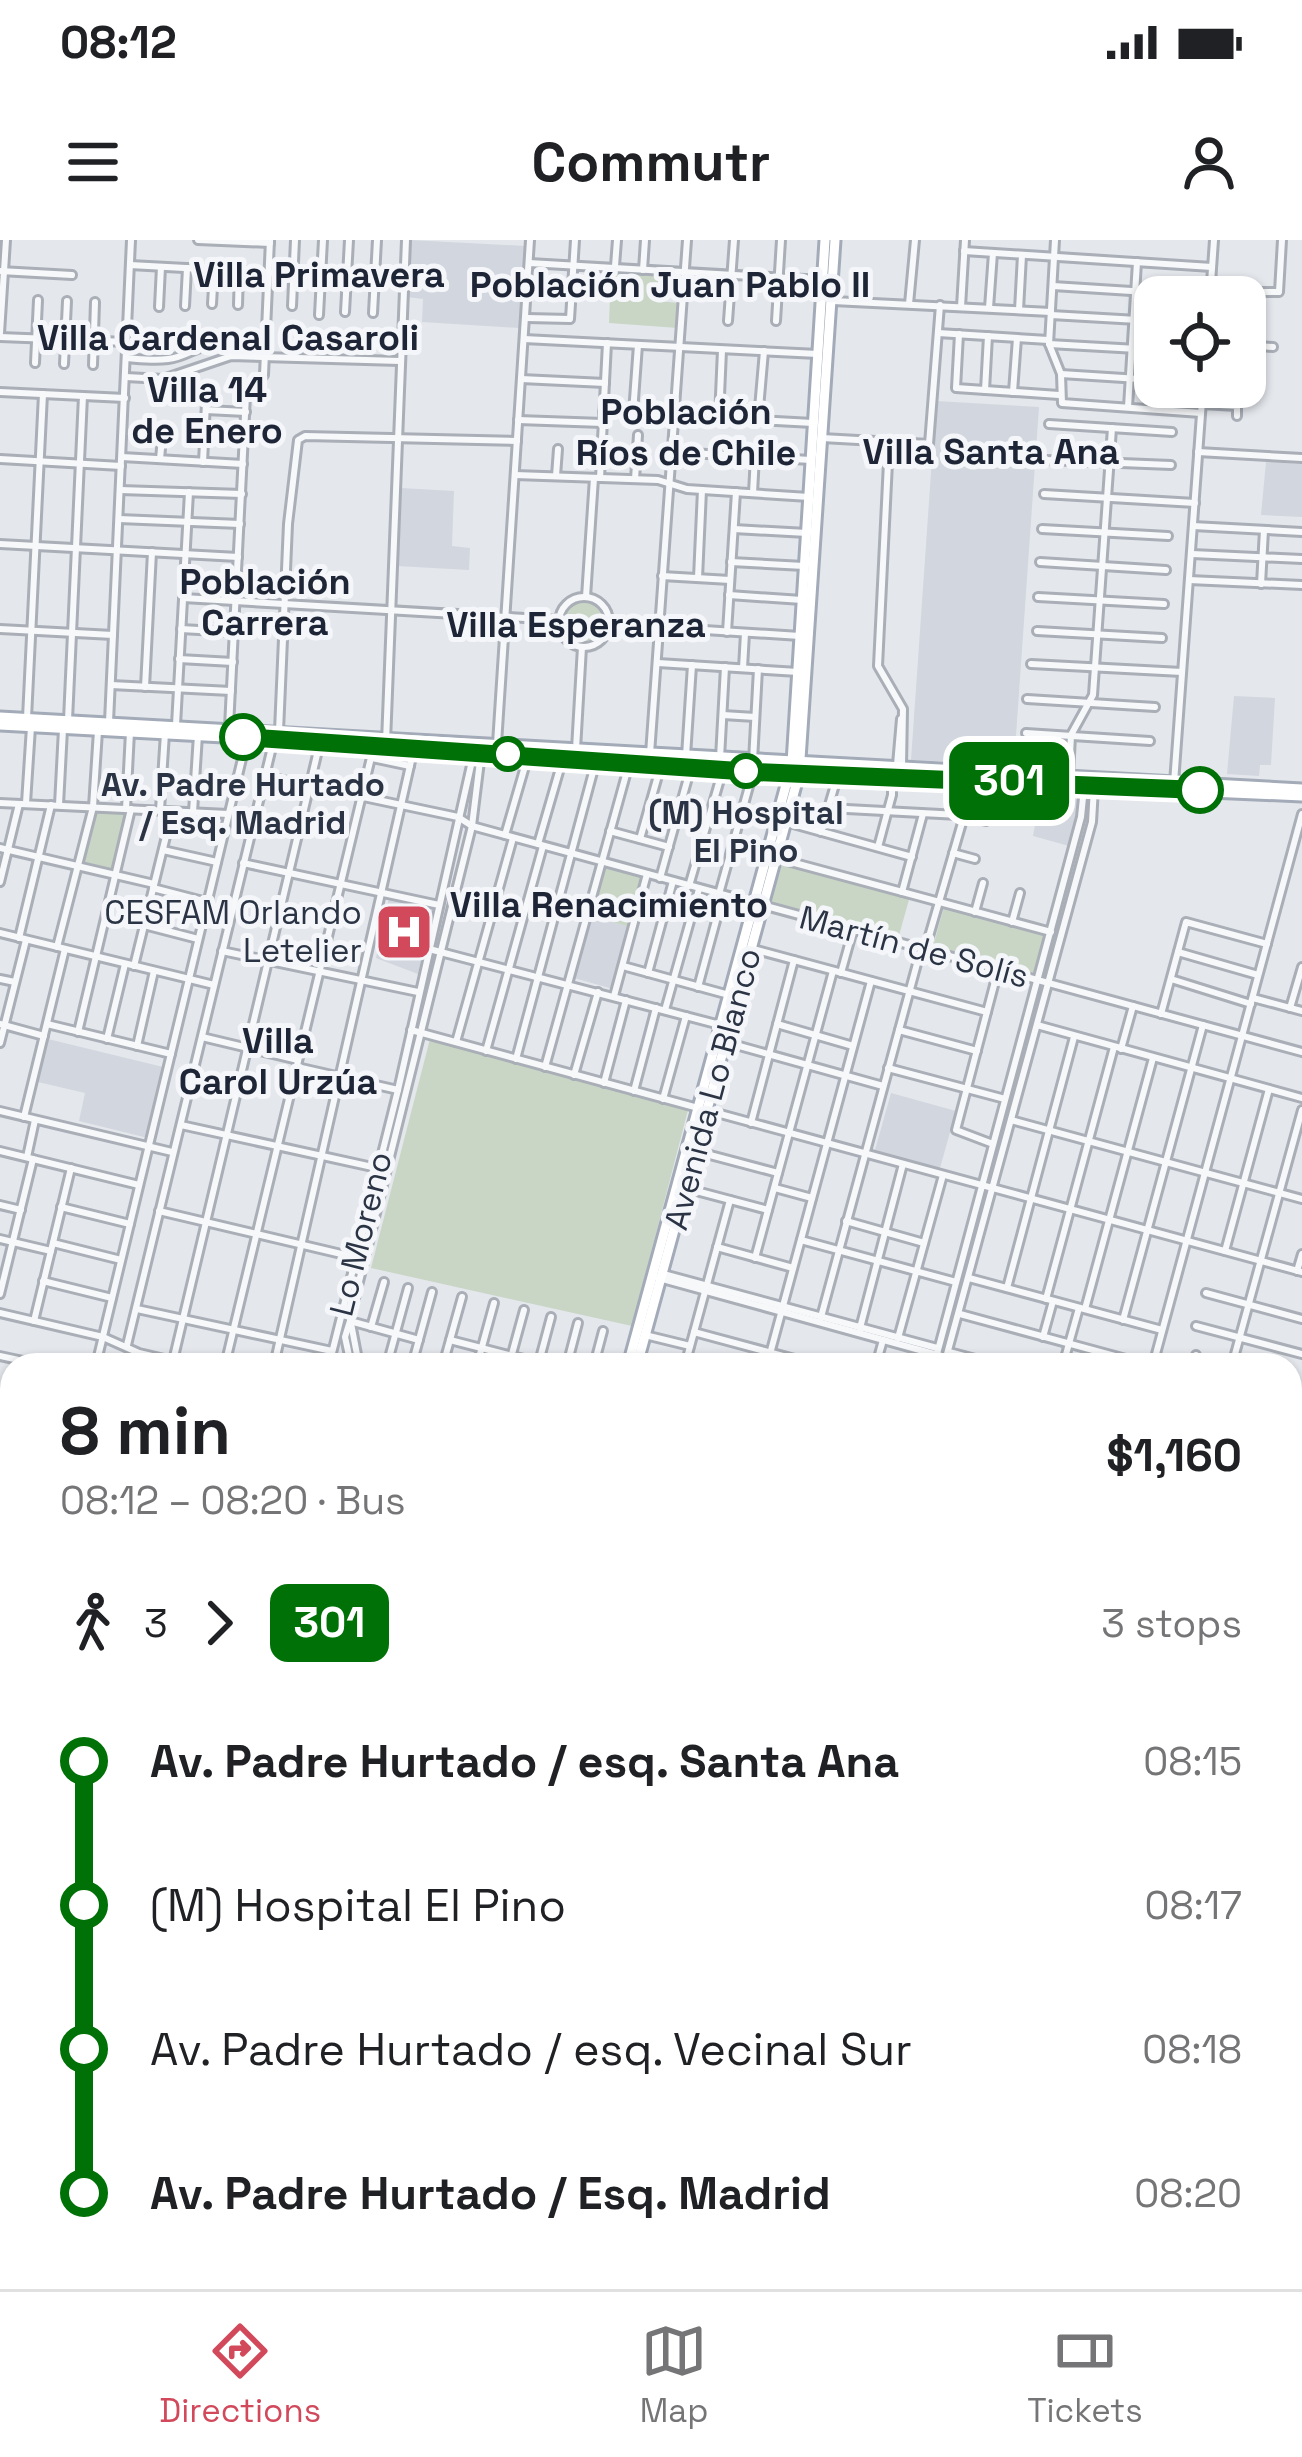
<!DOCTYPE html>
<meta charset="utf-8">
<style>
:root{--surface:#fff;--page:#f2f2f2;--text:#202124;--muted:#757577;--line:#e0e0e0;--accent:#d1495b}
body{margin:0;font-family:"Space Grotesk",sans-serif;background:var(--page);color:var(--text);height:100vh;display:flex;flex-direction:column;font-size:45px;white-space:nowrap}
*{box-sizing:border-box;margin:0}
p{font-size:39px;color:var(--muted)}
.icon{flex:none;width:66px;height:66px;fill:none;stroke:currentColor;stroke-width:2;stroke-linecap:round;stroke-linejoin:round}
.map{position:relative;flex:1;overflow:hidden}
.drawer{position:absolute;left:0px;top:1113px;width:1302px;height:936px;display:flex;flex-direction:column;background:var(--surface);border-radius:36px 36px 0 0;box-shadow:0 3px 9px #0004}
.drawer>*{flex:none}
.badge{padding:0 24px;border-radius:18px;font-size:42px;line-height:78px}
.controls{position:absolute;left:1134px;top:36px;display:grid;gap:24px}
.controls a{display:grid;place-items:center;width:132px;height:132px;border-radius:24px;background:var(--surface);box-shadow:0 3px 9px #0004;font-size:60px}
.map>.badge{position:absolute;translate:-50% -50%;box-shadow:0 0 0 6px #fff}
.legs{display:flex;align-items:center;gap:18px;height:132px;padding:0 60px;font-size:39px}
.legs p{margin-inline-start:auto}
.overview{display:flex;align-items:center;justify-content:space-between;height:204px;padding:0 60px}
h1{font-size:66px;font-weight:700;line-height:90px}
ul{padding:0 60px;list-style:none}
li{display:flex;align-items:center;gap:42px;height:144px;font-size:45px}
li i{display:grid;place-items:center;width:18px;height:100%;margin:0 15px;background:currentColor}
li i::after{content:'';width:30px;height:30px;margin:-15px;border:9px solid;border-radius:50%;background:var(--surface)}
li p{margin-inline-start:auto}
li:first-child i{background:linear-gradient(#0000 50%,currentColor 0)}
li:last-child i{background:linear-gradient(currentColor 50%,#0000 0)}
.status{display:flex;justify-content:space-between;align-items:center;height:84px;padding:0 60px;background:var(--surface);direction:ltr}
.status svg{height:33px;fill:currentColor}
header{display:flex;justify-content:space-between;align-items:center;height:156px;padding:0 60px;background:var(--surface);font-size:54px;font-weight:700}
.menu{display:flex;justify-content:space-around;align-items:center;height:168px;border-top:3px solid var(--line);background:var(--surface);font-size:33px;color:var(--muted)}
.menu a{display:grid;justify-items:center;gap:6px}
.menu .active{color:var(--accent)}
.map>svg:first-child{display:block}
.built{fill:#d2d6de}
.green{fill:#c9d6c5}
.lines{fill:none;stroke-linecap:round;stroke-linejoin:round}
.minor-casing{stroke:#a9aeb7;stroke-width:12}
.major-casing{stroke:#a3abb8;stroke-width:15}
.minor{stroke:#f7f8fa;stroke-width:6}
.major{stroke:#fff;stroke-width:9}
.line-1-casing{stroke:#fff;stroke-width:27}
.line-1{stroke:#007106;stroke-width:18}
.stop-1-dot{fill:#fff;stroke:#007106;stroke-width:6}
.labels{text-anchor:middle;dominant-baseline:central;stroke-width:10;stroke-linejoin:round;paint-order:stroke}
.stop-label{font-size:33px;font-weight:bold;fill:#2b3445;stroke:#f4f6f9}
.poi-label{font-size:33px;fill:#2b3445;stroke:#f4f6f9;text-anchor:end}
.street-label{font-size:33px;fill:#2b3445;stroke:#f4f6f9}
.neighbourhood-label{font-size:36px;font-weight:bold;fill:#1d2536;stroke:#f4f6f9}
</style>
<div class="status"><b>08:12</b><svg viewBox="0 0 49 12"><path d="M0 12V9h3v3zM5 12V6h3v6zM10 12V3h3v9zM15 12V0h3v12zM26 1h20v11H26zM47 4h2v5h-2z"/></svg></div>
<header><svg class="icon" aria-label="menu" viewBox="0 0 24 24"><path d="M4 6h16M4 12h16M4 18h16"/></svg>Commutr<svg class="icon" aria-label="person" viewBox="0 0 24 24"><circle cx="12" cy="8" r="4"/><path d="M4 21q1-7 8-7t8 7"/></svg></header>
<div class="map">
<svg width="1302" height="2049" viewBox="0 0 1302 2049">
<rect width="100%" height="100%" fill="#e4e7ec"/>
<!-- built -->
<g class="built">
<polygon points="410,0 525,6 520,88 422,82 423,59 407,57"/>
<polygon points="936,161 1039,167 1014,524 911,520"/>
<polygon points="1266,222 1302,224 1302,277 1261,275"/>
<polygon points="401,248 454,251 452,306 470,308 469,330 397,326"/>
<polygon points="1234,456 1275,458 1271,525 1260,525 1259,536 1227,534"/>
<polygon points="1041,551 1080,554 1069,606 1033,596"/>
<polygon points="389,657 433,667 418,734 376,718"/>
<polygon points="591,676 630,687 613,749 574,738"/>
<polygon points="48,799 163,827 148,898 79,881 85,853 38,842"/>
<polygon points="891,853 956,871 940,928 875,910"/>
<polygon points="848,2037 973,2037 970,2049 854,2049"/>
</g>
<!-- green -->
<g class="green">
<polygon points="611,33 660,36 658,61 679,63 678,88 609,83"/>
<circle cx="585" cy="383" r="22"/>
<polygon points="96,572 128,573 116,632 82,624"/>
<polygon points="783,621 910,656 898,699 770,664"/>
<polygon points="605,625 644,636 630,687 591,676"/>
<polygon points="944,667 1047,693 1035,737 932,710"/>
<polygon points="430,799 688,870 632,1086 371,1028"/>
</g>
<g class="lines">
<defs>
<g id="minor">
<polyline points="198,0 270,3"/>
<polyline points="1055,0 1049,104 1061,134 1062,163 1201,173"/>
<polyline points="964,11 1212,27"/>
<polyline points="529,23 822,40"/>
<polyline points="130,25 405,40"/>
<polyline points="615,26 617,0"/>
<polyline points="643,30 645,0"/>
<polyline points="0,31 72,35"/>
<polyline points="1053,46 1210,56"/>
<polyline points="1217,52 1279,52 1282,0"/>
<polyline points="1210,57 1214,0"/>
<polyline points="833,61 1051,72"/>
<polyline points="212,64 214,30"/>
<polyline points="909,64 915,0"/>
<polyline points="238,65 239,31"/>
<polyline points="185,66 187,28"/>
<polyline points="292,66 295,0"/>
<polyline points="159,67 161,27"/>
<polyline points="961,67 965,0"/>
<polyline points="989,68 993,13"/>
<polyline points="1019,70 1022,15"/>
<polyline points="345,72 349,0"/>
<polyline points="373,73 377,0"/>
<polyline points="319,75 323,0"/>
<polyline points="1051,75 1155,81"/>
<polyline points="527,78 570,79 575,0"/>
<polyline points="728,81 734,0"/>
<polyline points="776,81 781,0"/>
<polyline points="0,93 6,0"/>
<polyline points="938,93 1048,100"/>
<polyline points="959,94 956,148 1059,155"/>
<polyline points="0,97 127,102"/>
<polyline points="524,99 818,114"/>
<polyline points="1049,104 1155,110"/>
<polyline points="1245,105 1273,107"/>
<path d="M126 118C140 119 154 121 168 119 190 117 203 99 226 106L231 116"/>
<polyline points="35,123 38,60"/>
<polyline points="64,124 67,61"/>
<polyline points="93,125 95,62"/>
<polyline points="1061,134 1155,140"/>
<polyline points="126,137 163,139 231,116 400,121"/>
<polyline points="521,139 605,143"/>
<polyline points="985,150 988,96"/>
<polyline points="0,152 125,158"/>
<polyline points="1013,152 1017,98"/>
<polyline points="1202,164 1237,166 1237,176"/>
<polyline points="1128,167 1137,22"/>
<polyline points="206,170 246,172"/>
<polyline points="603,172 813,183"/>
<polyline points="633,173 638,105"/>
<polyline points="719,178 722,110"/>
<polyline points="518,180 603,183"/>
<polyline points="758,180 764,111"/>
<polyline points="1049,184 1172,192"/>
<polyline points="822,198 929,204 940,65"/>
<polyline points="889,202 878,426 903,469 902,526"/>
<polyline points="672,212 811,220"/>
<polyline points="1198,212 1302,218"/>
<polyline points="122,217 243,224"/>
<polyline points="0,219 121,226"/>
<polyline points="160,219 162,198"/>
<polyline points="1046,220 1171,225"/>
<polyline points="203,222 206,163"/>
<polyline points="515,235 658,240 687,249 809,257"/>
<polyline points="556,236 558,209"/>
<polyline points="600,238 607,103"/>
<polyline points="635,239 638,195"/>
<polyline points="120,250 242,254"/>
<polyline points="753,253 755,216"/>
<polyline points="1044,254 1195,263"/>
<polyline points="119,279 240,284"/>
<polyline points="1193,286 1302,292"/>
<polyline points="734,289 807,293"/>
<polyline points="1042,289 1168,296"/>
<polyline points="0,304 238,317"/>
<polyline points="1192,314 1302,319"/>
<polyline points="731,322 804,326"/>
<polyline points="1040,322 1166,330"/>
<polyline points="662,336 730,340"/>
<polyline points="698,338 702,250"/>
<polyline points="1189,340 1302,345"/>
<polyline points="1261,344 1264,290"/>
<polyline points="729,355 802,360"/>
<polyline points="586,357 594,238"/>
<polyline points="1038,357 1164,364"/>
<circle cx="584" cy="382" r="25"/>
<polyline points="183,358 559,380"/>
<polyline points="609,384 800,396"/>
<polyline points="0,389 113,395"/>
<polyline points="181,389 234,392"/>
<polyline points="1037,391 1162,398"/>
<polyline points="727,392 736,252"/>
<polyline points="179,419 233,422"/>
<polyline points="658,423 798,432"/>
<polyline points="1031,424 1182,432"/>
<polyline points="743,428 745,393"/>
<polyline points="111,445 231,451"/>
<polyline points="145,447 152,312"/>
<polyline points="1027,459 1155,467"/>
<polyline points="723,475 755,477"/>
<polyline points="27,478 43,154"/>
<polyline points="68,480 83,156"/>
<polyline points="109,482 131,0"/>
<polyline points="176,485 189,252"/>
<polyline points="229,487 246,155 264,135 270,0"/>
<polyline points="279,491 288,284 298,200 305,196 517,201"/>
<polyline points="1026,493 1150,501"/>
<polyline points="386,502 406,0"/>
<polyline points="497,504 530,0"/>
<polyline points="576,509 582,407"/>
<polyline points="650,514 687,0"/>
<polyline points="686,516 692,425"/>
<polyline points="372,518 410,526"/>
<polyline points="720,518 725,427"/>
<polyline points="753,521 758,429"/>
<polyline points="897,525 901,479"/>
<polyline points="264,536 458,577 472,586 1302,812"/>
<polyline points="1069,537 1071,495 1093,455 1112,188"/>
<polyline points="1174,543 1203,147"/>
<polyline points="0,563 228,574"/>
<polyline points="26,563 31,487"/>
<polyline points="59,565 63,489"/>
<polyline points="828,568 959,575 986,581"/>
<polyline points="126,569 130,492"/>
<polyline points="160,570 165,493"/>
<polyline points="193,572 198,495"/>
<polyline points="786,582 912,617"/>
<polyline points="610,591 669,607"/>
<polyline points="821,592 837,538"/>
<polyline points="505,595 528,516"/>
<polyline points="640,599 661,525"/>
<polyline points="538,604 563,518"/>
<polyline points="878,607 892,555 892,536"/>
<polyline points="0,608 154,644"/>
<polyline points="163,610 217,622"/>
<polyline points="953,613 975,619"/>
<polyline points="776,618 1051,692"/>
<polyline points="243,623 439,665"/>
<polyline points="660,638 691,527"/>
<polyline points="0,642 19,564"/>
<polyline points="689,646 723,529"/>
<polyline points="153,648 207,662"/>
<polyline points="902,652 923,574"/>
<polyline points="719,654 753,532"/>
<polyline points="975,672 983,643"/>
<polyline points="1012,682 1020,653"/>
<polyline points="144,685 198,699"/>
<polyline points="0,693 214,745"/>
<polyline points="19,698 51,565"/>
<polyline points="57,707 93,567 98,491"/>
<polyline points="429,709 720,785"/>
<polyline points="753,709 987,772"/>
<polyline points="925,710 964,576 963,532"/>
<polyline points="222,711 418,752"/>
<polyline points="1178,712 1258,735"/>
<polyline points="134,726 172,572"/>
<polyline points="623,726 729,755"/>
<polyline points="648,733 673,641"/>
<polyline points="841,733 853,690"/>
<polyline points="0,739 15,742"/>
<polyline points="1171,739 1251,764"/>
<polyline points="698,747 723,655"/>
<polyline points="614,756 647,634"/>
<polyline points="1253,758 1302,771"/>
<polyline points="1290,768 1302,727"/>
<polyline points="665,770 699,649"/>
<polyline points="1161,774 1186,682 1267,704"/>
<polyline points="0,784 44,796"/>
<polyline points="47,784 171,814"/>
<polyline points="777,784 853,806"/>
<polyline points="1037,785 1302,858"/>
<polyline points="411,790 1302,1032"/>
<polyline points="899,790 977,811"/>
<polyline points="78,792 131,569"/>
<polyline points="202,797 298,820"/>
<polyline points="107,799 125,724"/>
<polyline points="456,802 513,598"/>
<polyline points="725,802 883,846"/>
<polyline points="0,803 26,700"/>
<polyline points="137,806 154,731"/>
<polyline points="1121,809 1133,766"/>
<polyline points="486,811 543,606"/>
<polyline points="516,819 596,521"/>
<polyline points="297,827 398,850"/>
<polyline points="545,827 629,524"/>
<polyline points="888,828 1005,859"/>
<polyline points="574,835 598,752"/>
<polyline points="604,843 626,760"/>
<polyline points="634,851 656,768"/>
<polyline points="663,859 686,776"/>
<polyline points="0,871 172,912"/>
<polyline points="24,877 65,709"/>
<polyline points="1011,880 1302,959"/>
<polyline points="751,883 794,720"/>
<polyline points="181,885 377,928"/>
<polyline points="993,904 956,890 998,730"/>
<polyline points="0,911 139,945"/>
<polyline points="695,911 778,933"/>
<polyline points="27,917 35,880"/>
<polyline points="685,948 768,970"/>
<polyline points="775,948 812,958"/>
<polyline points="0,965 21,970"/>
<polyline points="61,967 130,984"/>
<polyline points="159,971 354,1017"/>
<polyline points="846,981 924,1003"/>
<polyline points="0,999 51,1011"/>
<polyline points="801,1000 956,1042"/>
<polyline points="53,1003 121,1020"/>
<polyline points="717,1007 793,1028"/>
<polyline points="1225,1011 1269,849"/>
<polyline points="755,1018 833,731"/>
<polyline points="1297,1031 1302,1014"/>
<polyline points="659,1038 974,1125"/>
<polyline points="661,1038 667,1035 937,1108"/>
<polyline points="969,1038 1162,1090"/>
<polyline points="43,1041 112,1058"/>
<polyline points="1007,1048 1074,797"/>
<polyline points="1206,1053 1302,1079"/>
<polyline points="0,1054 33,919"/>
<polyline points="1046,1059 1114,807"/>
<polyline points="137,1069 332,1111"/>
<polyline points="1085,1069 1153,818"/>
<polyline points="0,1073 103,1097 139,1113 190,1125"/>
<polyline points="960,1074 1148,1125"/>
<polyline points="821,1077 921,709"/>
<polyline points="1123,1080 1203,785"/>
<polyline points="34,1081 71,928"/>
<polyline points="1196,1086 1302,1114"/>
<polyline points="371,1087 384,1042"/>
<polyline points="860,1088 903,924"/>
<polyline points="694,1092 817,1125"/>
<polyline points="645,1095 690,1106"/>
<polyline points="1043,1097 1053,1061"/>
<polyline points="898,1098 943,935"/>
<polyline points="450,1100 547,1125"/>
<polyline points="127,1105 274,499"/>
<polyline points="949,1112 998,1125"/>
<polyline points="0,1116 42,1125"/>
<polyline points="173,1121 320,502"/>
<polyline points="539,1122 551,1077"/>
<polyline points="96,1125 247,498"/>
<polyline points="225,1125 374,505"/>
<polyline points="274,1125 414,508"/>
<polyline points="329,1125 398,850 474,512"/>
<polyline points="351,1125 345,1097 350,1081 419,1100"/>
<polyline points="359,1125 350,1078 472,586 481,513"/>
<polyline points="387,1125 408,1048"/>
<polyline points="412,1125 432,1052"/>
<polyline points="443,1125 462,1057"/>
<polyline points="477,1125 494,1063"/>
<polyline points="509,1125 524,1070"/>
<polyline points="567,1125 578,1083"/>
<polyline points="594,1125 603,1091"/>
<polyline points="685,1125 730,960"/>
<polyline points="767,1125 871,741"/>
<polyline points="876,1125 883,1100"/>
<polyline points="934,1125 1081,577 1084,548"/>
<polyline points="944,1125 1092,582 1094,548"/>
<polyline points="1063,1125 1079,1068"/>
<polyline points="1153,1125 1302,574"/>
<polyline points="1194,1125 1196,1115"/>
<polyline points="1232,1125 1302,870"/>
<polyline points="1290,1164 1302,1167"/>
<polyline points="0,1203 12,1206"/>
<polyline points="1290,1204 1302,1207"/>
<polyline points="1297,1206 1302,1186"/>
<polyline points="1290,1211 1302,1214"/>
<polyline points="1290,1250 1302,1253"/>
<polyline points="0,1260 12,1210"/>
<polyline points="0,1274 12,1277"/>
<polyline points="1290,1288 1302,1291"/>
<polyline points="0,1336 3,1326 12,1327"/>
<polyline points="1290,1338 1302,1294"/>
<polyline points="0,1363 12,1366"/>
<polyline points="1290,1376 1302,1380"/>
<polyline points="1290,1404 1302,1400"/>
<polyline points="0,1408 12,1382"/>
<polyline points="1290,1487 1292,1465"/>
<polyline points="1291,1613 1302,1579"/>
<polyline points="1290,1654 1302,1657"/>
<polyline points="1290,1729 1302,1733"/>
<polyline points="1290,1745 1302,1709"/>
<polyline points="1290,1783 1302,1779"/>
<polyline points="1290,1852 1302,1851"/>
<polyline points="1290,1951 1302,1949"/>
<polyline points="151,2037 205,2049"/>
<polyline points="363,2037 381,2041"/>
<polyline points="533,2037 548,2040"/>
<polyline points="751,2048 839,2049"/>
<polyline points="55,2049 58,2037"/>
<polyline points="263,2049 266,2037"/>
<polyline points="469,2049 473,2037"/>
<polyline points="612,2049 612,2037"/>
<polyline points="751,2049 751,2037"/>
<polyline points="1085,2049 1088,2037"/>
</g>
<g id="major">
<polyline points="0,477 1302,549"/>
<polyline points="0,485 374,505 753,532 1302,556"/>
<polyline points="628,1125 792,523 825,0"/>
<polyline points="637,1125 799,534 835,0"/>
<polyline points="0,1622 12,1627"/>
<polyline points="0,1631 12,1636"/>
<polyline points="1034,2037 1064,2049"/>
<polyline points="1060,2037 1081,2049"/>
<polyline points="379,2049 382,2037"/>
<polyline points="389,2049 392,2037"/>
</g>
</defs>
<!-- minor casing -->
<use href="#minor" class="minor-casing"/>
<!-- major casing -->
<use href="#major" class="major-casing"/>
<!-- minor -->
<use href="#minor" class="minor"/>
<!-- major -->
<use href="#major" class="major"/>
</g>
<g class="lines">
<defs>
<polyline id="line-1" points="243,497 753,532 1200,550"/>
</defs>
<!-- line-1 casing -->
<use href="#line-1" class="line-1-casing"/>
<!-- line-1 -->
<use href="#line-1" class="line-1"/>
</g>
<!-- icons -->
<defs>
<symbol id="hospital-square" viewBox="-11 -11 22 22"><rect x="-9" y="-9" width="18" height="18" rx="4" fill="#d1495b" stroke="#f4f6f9"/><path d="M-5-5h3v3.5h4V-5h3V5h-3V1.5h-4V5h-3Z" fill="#fff"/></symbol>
</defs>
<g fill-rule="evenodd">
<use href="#hospital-square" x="371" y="659" width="66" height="66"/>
</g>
<!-- markers -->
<g class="stop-1-dot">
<circle cx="243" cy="497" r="21"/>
<circle cx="508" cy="514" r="15"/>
<circle cx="746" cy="531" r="15"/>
<circle cx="1200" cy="550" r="21"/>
</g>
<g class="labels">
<!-- stop labels -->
<g class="stop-label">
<text x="243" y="545">Av. Padre Hurtado<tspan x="243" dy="38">/ Esq. Madrid</tspan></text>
<text x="746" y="573">(M) Hospital<tspan x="746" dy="38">El Pino</tspan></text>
</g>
<!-- poi labels -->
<g class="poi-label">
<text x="362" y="673">CESFAM Orlando<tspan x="362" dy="38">Letelier</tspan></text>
</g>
<!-- street labels -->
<g class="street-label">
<text transform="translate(914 707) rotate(15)">Martín de Solís</text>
<text transform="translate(713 849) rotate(-75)">Avenida Lo Blanco</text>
<text transform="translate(361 994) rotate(-76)">Lo Moreno</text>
</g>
<!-- neighbourhood labels -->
<g class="neighbourhood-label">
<text x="319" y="35">Villa Primavera</text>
<text x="670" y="45">Población Juan Pablo II</text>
<text x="228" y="98">Villa Cardenal Casaroli</text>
<text x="207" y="150">Villa 14<tspan x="207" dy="41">de Enero</tspan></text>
<text x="686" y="172">Población<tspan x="686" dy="41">Ríos de Chile</tspan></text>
<text x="991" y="212">Villa Santa Ana</text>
<text x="265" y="342">Población<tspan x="265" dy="41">Carrera</tspan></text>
<text x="576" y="385">Villa Esperanza</text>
<text x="609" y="665">Villa Renacimiento</text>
<text x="278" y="801">Villa<tspan x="278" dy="41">Carol Urzúa</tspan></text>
</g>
</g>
</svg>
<div class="controls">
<a><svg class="icon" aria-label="locate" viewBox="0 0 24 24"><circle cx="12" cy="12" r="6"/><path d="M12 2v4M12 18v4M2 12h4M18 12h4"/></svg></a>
</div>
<b class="badge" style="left:1009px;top:541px;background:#007106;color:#fff">301</b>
<section class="drawer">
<div class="overview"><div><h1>8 min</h1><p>08:12 – 08:20 · Bus</p></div><b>$1,160</b></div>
<div class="legs"><svg class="icon" aria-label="walk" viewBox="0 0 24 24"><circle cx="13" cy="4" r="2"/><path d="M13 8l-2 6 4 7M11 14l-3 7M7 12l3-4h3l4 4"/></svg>3<svg class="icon" aria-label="forward" viewBox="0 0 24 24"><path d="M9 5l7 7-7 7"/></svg><b class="badge" style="background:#007106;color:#fff">301</b><p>3 stops</p></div>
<ul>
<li><i style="color:#007106"></i><b>Av. Padre Hurtado / esq. Santa Ana</b><p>08:15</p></li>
<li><i style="color:#007106"></i><span>(M) Hospital El Pino</span><p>08:17</p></li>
<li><i style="color:#007106"></i><span>Av. Padre Hurtado / esq. Vecinal Sur</span><p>08:18</p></li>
<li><i style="color:#007106"></i><b>Av. Padre Hurtado / Esq. Madrid</b><p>08:20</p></li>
</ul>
</section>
</div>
<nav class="menu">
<a class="active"><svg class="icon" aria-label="directions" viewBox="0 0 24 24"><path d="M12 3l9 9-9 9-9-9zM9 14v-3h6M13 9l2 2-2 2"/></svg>Directions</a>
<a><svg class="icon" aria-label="map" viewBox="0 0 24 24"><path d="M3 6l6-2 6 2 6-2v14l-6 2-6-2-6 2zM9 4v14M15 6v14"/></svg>Map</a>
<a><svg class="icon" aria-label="tickets" viewBox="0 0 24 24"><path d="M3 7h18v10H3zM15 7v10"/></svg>Tickets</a>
</nav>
